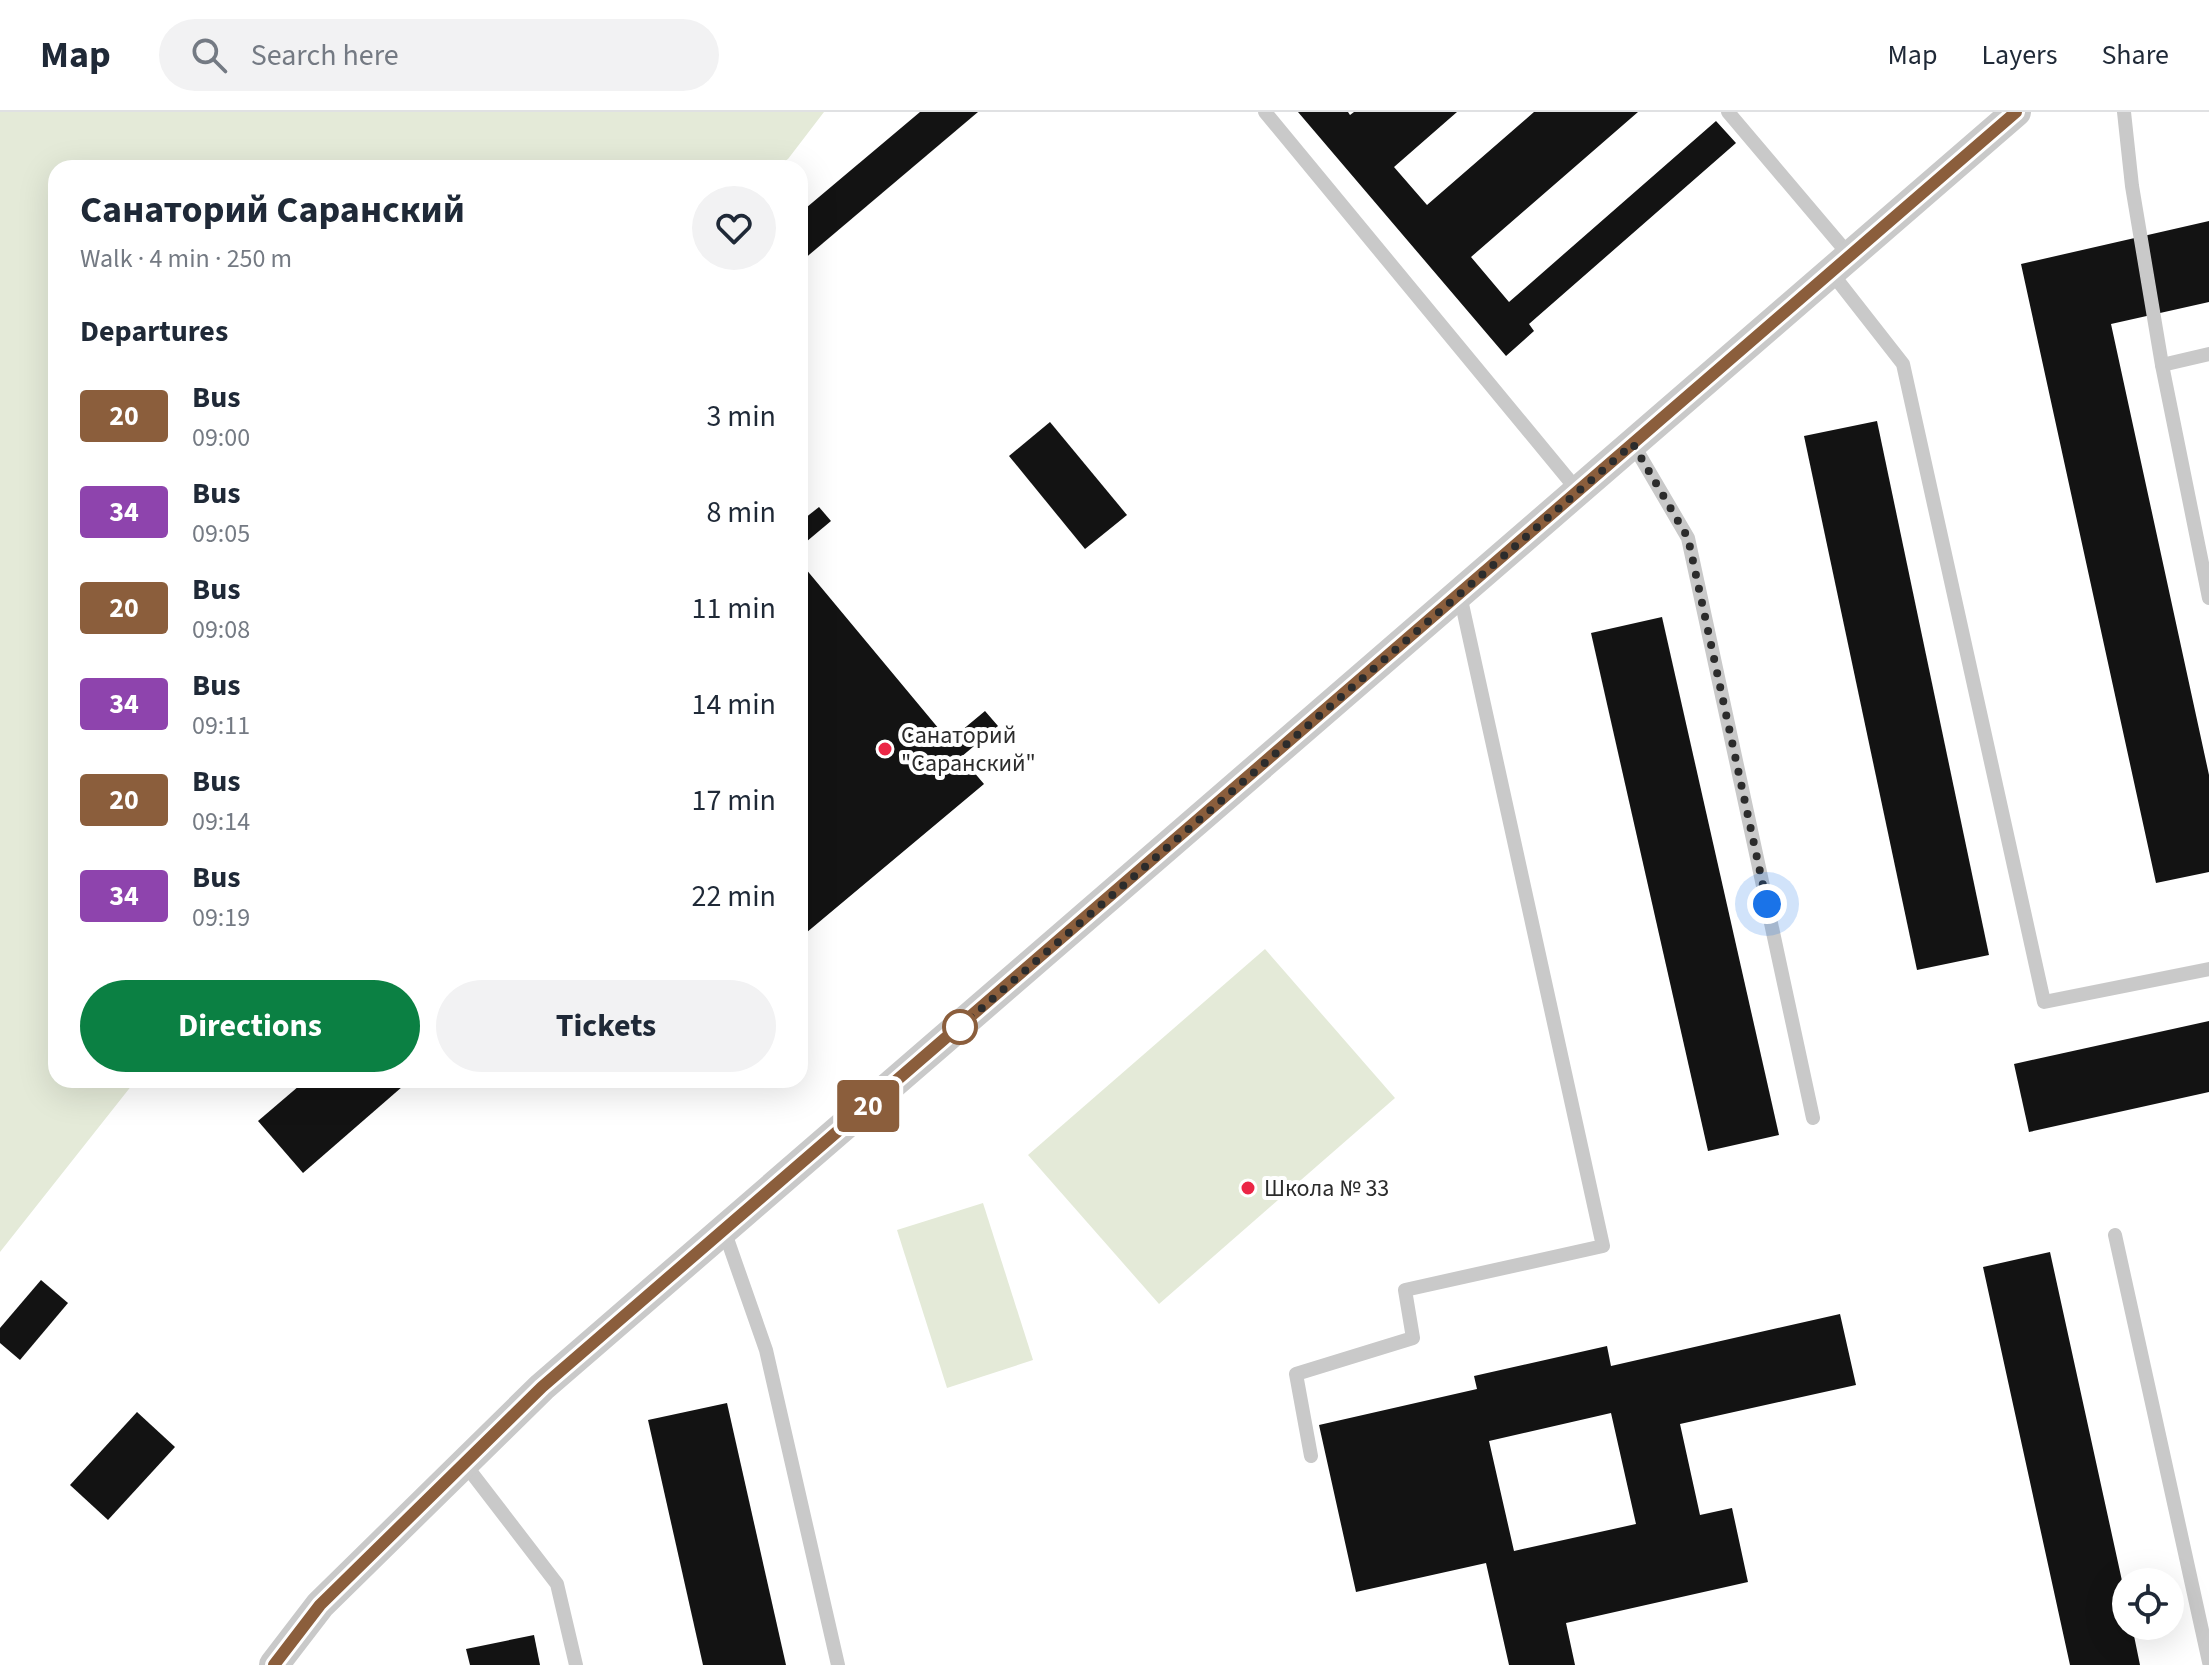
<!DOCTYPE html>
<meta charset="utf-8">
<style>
:root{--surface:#fff;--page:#f2f2f3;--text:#1f2937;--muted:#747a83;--line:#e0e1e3;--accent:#0b8043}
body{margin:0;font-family:"Source Sans 3",sans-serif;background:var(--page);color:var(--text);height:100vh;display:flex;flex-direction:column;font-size:30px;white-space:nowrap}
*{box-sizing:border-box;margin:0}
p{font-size:26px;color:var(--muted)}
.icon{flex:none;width:44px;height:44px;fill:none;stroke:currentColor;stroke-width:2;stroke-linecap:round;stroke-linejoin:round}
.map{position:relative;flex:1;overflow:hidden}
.panel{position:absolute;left:48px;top:48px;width:760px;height:928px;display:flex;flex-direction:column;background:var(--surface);border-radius:24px;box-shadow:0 8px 32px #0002}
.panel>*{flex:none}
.badge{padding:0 16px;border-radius:6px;font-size:28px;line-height:52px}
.buttons{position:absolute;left:2112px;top:1456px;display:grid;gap:16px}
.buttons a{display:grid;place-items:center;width:72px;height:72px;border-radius:50%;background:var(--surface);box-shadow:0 8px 32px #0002;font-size:40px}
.you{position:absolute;width:40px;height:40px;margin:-20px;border:6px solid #fff;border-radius:50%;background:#1a73e8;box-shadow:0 0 0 12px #1a73e833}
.map>.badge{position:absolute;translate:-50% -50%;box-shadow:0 0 0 4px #fff}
h2{padding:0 32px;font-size:30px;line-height:72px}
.round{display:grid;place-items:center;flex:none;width:84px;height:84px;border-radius:42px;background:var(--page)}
.overview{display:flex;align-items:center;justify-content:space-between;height:136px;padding:0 32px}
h1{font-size:38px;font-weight:700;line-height:60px}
.button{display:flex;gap:16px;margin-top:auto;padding:16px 32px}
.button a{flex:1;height:92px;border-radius:48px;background:var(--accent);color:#fff;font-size:32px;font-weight:700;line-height:92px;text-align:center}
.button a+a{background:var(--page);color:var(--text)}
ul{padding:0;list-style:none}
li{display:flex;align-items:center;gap:24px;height:96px;padding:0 32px}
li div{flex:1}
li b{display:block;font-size:30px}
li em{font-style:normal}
li .badge{min-width:88px;font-weight:700;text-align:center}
header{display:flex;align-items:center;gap:48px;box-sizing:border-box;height:112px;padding:0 40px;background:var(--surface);border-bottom:2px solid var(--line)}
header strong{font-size:38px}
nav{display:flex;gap:44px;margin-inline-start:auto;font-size:28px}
.search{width:560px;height:72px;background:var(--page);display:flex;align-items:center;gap:20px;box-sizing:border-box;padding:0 28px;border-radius:44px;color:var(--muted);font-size:30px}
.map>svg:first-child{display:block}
.green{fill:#e4ead8}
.building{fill:#131313;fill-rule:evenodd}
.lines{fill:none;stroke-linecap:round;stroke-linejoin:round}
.service{stroke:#c9c9c9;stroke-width:14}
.minor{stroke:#c9c9c9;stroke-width:30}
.line-casing{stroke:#fff;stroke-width:18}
.line{stroke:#8b5e3c;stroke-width:12}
.walk{stroke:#2c2c2c;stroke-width:8;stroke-dasharray:0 14.4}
.poi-dot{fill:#eb2646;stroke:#fff;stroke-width:3}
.stop-dot{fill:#fff;stroke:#8b5e3c;stroke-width:4}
.labels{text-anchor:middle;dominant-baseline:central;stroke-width:8;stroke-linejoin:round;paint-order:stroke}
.poi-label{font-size:24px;fill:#2c2c2c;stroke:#fff;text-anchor:start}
</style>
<header>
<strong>Map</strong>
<div class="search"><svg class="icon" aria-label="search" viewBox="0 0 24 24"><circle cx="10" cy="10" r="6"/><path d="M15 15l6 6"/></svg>Search here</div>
<nav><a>Map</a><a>Layers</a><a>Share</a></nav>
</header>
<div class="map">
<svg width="2209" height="1553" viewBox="0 0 2209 1553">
<rect width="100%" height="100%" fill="#fff"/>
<!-- green -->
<g class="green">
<polygon points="0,0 824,0 788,47 775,56 56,56 56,968 136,968 0,1140"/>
<polygon points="1265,837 1395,986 1159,1192 1028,1043"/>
<polygon points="983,1091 1033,1248 947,1276 897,1118"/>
</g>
<!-- building -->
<g class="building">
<polygon points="920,0 978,0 803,148 800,144 800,101"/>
<polygon points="1298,0 1348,0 1350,3 1354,0 1457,0 1394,55 1427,93 1534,0 1638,0 1471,145 1509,190 1716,9 1736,31 1529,212 1534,219 1506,244"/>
<polygon points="2209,109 2209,190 2111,212 2209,663 2209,760 2156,771 2021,152"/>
<polygon points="1877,309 1989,843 1917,858 1804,324"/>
<polygon points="1050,310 1127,403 1085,437 1009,344"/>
<polygon points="819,395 831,409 800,435 800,410"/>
<polygon points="800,450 949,629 985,599 998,614 961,645 984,672 800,826"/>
<polygon points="1662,505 1779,1023 1708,1039 1591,521"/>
<polygon points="2209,909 2209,980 2029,1020 2014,952"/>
<polygon points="306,968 410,968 303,1061 258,1009"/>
<polygon points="2050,1140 2126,1487 2126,1514 2132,1514 2140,1553 2070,1553 1983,1155"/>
<polygon points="41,1168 68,1191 20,1248 0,1231 0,1216"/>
<path d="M1840 1202 1856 1273 1680 1312 1700 1403 1732 1396 1748 1470 1566 1511 1575 1553H1509L1486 1451 1356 1480 1319 1313 1477 1277 1474 1264 1607 1234 1611 1254ZM1611 1301 1636 1412 1514 1439 1489 1329Z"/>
<polygon points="727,1291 786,1553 703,1553 648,1308"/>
<polygon points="137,1300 175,1335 108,1408 70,1373"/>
<polygon points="534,1523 540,1553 470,1553 466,1537"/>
</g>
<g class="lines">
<!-- service -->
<g class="service">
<polyline points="1265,0 1578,379"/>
<polyline points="1728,0 1850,144"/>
<polyline points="2124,0 2132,74 2162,253"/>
<polyline points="1831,160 1903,252 2044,890 2209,857"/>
<polyline points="2209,242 2162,253 2209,486"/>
<polyline points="1633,332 1688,426 1813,1006"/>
<polyline points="724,1118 766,1238 838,1553"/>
<polyline points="2115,1123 2209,1550"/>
<polyline points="1311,1344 1296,1262 1413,1226 1405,1178 1603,1134 1460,483"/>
<polyline points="464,1351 557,1472 576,1553"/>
</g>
<!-- minor -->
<polyline class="minor" points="274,1553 320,1493 542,1275 2016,0"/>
</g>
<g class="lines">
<defs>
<polyline id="line" points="274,1553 320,1493 542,1275 2016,0"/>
</defs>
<!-- line casing -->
<use href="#line" class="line-casing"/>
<!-- line -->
<use href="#line" class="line"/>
<!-- walk -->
<polyline class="walk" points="960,915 1633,332 1688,426 1767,792"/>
</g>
<!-- markers -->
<g class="poi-dot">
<circle cx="885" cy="637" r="8"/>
<circle cx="1248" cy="1076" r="8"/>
</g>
<circle class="stop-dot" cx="960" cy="915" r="16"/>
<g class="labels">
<!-- poi labels -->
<g class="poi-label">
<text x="901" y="623">Санаторий<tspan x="901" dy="28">"Саранский"</tspan></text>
<text x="1264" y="1076">Школа № 33</text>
</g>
</g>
</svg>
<div class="buttons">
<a><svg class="icon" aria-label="locate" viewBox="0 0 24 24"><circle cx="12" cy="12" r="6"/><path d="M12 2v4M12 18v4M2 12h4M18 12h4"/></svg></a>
</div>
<div class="you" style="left:1767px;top:792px"></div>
<b class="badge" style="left:868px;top:994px;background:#8b5e3c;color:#fff">20</b>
<section class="panel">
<div class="overview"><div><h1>Санаторий Саранский</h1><p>Walk · 4 min · 250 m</p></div><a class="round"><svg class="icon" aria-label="heart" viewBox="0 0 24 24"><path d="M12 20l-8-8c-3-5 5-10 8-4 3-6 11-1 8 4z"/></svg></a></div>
<h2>Departures</h2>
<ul>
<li><span class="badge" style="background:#8b5e3c;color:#fff">20</span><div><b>Bus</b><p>09:00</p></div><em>3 min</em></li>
<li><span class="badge" style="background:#8e44ad;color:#fff">34</span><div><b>Bus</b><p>09:05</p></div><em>8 min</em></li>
<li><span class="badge" style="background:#8b5e3c;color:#fff">20</span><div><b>Bus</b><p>09:08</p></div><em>11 min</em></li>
<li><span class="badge" style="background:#8e44ad;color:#fff">34</span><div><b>Bus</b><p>09:11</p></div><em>14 min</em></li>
<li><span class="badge" style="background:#8b5e3c;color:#fff">20</span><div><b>Bus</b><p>09:14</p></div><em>17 min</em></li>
<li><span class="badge" style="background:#8e44ad;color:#fff">34</span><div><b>Bus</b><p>09:19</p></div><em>22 min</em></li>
</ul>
<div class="button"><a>Directions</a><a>Tickets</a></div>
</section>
</div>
